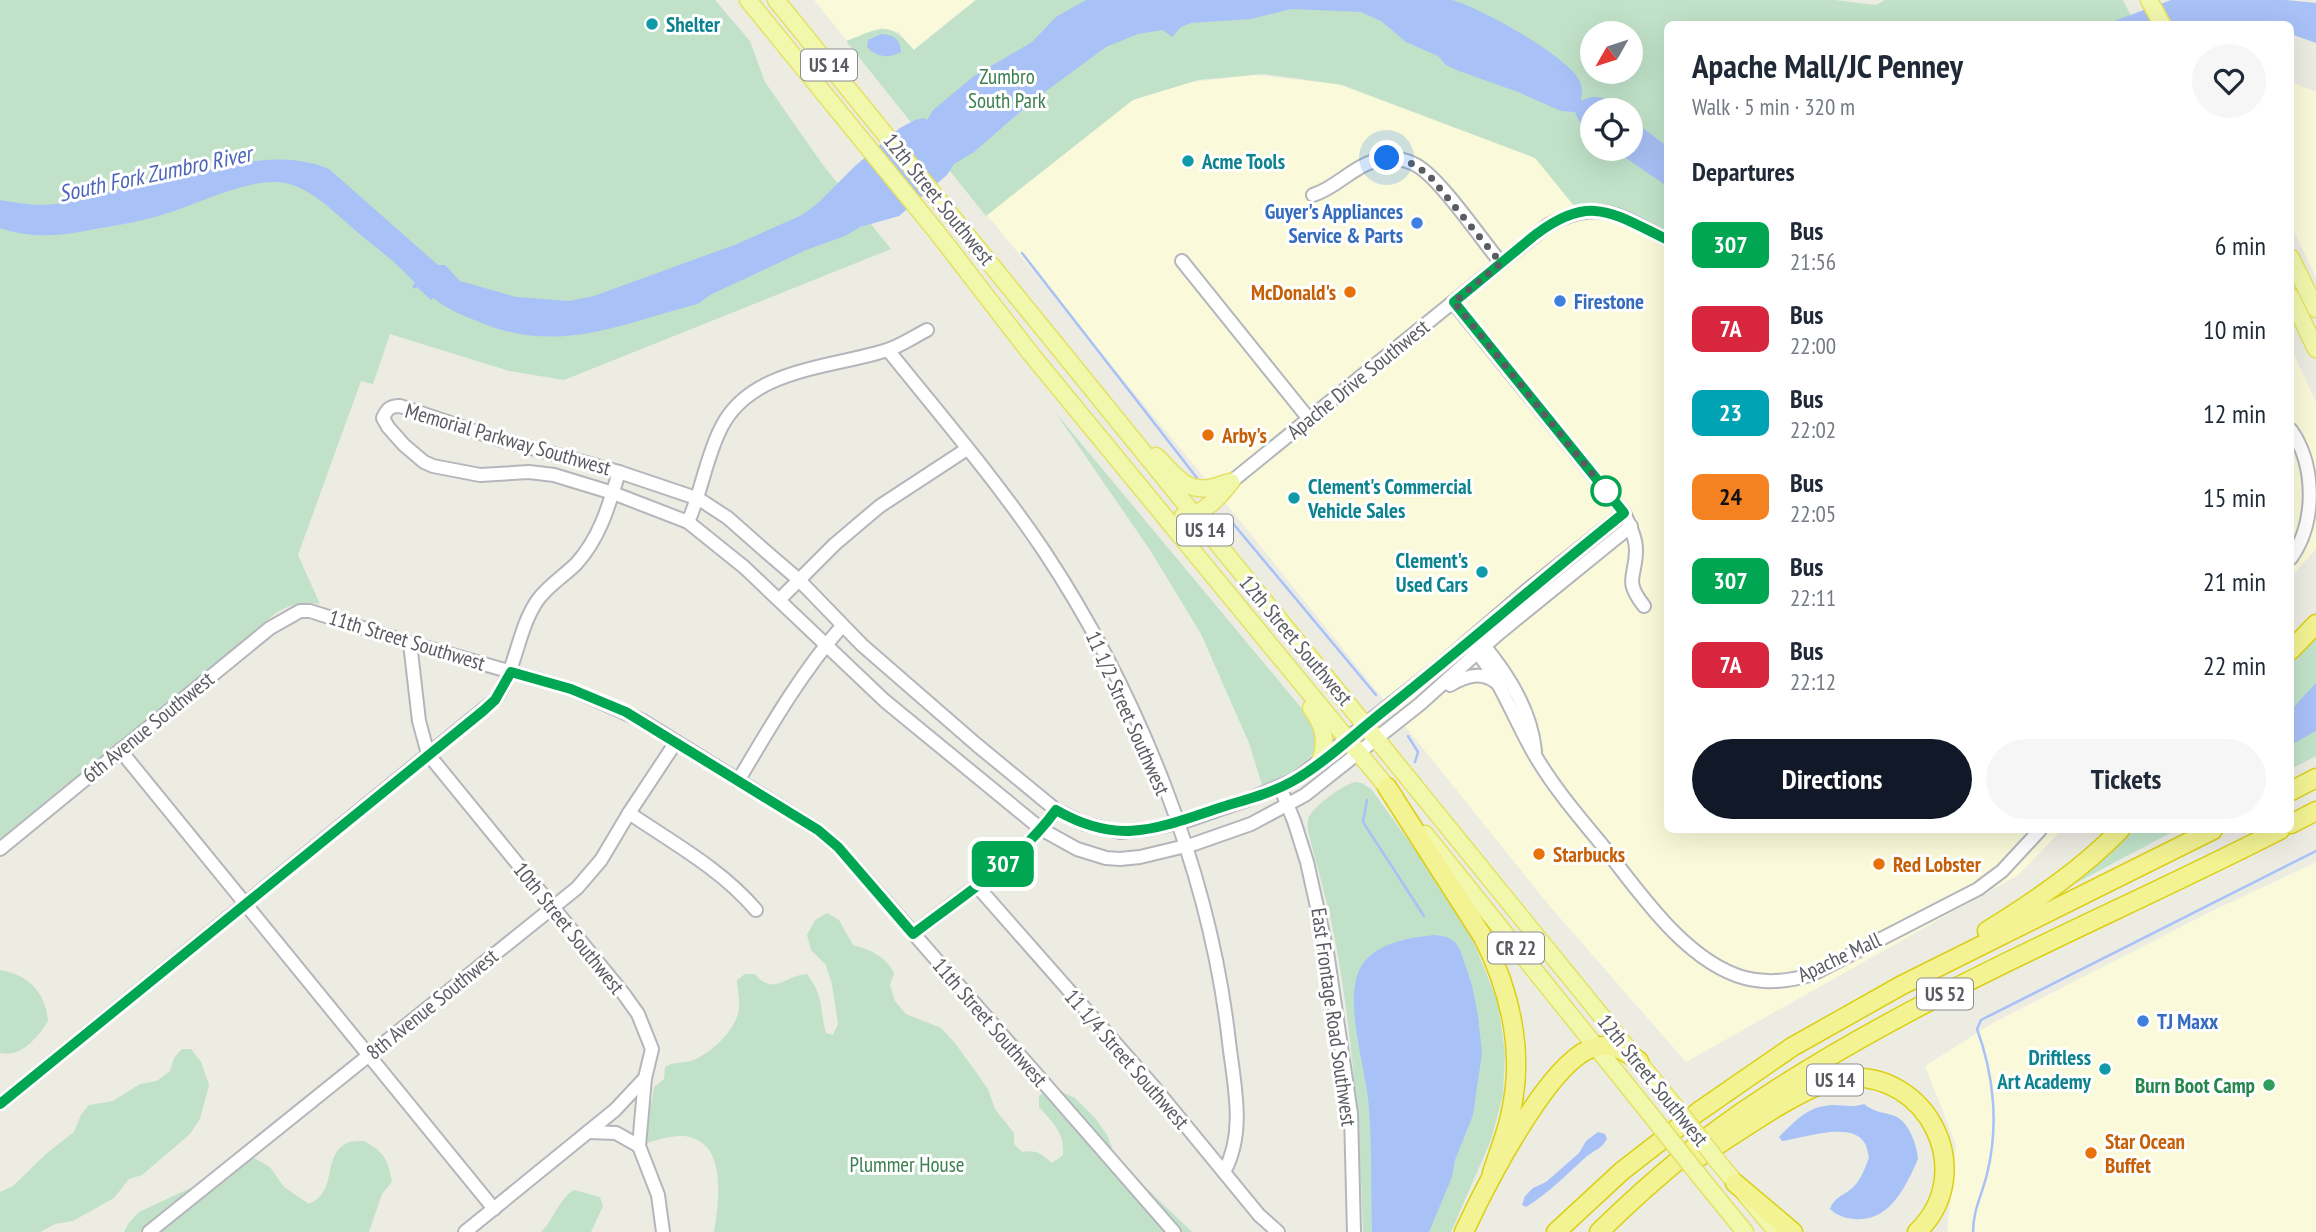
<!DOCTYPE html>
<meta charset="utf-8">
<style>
:root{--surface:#fff;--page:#f6f6f7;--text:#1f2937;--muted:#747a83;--accent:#111827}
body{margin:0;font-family:"PT Sans Narrow",sans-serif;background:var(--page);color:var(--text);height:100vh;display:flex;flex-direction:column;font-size:26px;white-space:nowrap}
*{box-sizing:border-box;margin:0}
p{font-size:23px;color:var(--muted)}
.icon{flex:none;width:38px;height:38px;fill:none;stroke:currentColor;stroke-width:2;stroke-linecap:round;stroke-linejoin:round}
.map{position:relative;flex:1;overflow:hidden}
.sheet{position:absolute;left:1664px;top:21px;width:630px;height:812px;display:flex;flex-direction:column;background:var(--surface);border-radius:10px;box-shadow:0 7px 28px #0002}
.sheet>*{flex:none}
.badge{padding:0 14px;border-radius:10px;font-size:24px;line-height:46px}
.needle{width:46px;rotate:231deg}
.fabs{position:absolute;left:1580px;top:21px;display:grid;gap:14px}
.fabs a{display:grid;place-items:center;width:63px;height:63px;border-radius:50%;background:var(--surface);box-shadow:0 7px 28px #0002;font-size:35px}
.you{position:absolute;width:35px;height:35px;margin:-18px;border:5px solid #fff;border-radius:50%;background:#1a73e8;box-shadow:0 0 0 10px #1a73e833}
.map>.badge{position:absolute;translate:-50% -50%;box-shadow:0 0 0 4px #fff}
h2{padding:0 28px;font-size:26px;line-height:63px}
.round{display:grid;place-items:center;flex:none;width:74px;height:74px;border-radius:37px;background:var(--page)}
.summary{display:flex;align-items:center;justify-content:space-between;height:119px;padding:0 28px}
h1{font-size:33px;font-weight:600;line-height:52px}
.button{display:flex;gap:14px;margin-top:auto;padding:14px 28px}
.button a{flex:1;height:80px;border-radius:42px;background:var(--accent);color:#fff;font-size:28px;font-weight:600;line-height:80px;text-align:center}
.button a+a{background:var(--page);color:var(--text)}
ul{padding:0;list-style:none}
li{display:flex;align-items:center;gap:21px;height:84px;padding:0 28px}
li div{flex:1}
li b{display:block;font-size:26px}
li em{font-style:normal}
li .badge{min-width:77px;font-weight:700;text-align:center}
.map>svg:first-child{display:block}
.commercial{fill:#fafada}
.green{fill:#c1e2c9;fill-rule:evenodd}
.water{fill:#a8c1f7}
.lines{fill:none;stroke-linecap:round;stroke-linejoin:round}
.stream{stroke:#a8c1f7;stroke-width:2.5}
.minor-casing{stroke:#b5b6bc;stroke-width:16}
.major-casing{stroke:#e5e163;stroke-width:19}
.highway-casing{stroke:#dccf13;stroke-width:21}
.minor{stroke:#fff;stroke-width:12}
.major{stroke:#f1f8ac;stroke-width:16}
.highway{stroke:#f3f393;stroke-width:18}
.major-bridge-casing{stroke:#e5e163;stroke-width:19;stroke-linecap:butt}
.major-bridge{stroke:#f1f8ac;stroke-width:16}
.line-casing{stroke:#fff;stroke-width:16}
.line{stroke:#00a651;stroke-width:10}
.walk{stroke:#5b5c62;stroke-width:7;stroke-dasharray:0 12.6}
.culture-dot{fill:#0f9aa8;stroke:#fff;stroke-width:2.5}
.shop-dot{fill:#3f7fe0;stroke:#fff;stroke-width:2.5}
.food-dot{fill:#e8710a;stroke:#fff;stroke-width:2.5}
.stop-dot{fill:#fff;stroke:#00a651;stroke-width:3.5}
.leisure-dot{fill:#2e9e5b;stroke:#fff;stroke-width:2.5}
.labels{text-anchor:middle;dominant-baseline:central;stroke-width:6;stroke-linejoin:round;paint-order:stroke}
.shield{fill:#fff;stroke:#8c8d91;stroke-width:2}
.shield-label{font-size:19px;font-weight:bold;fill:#5b5c62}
.culture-label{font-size:21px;font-weight:bold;fill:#0d838f;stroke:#fff;text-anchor:start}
.park-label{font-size:21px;fill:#3c8050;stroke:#fff}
.street-label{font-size:21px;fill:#5b5c62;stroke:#fff}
.shop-label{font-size:21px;font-weight:bold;fill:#366cbe;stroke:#fff;text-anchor:start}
.food-label{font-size:21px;font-weight:bold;fill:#c56008;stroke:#fff;text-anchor:start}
.leisure-label{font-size:21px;font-weight:bold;fill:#27864d;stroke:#fff;text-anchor:end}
.water-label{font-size:23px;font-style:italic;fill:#4d66b8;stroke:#fff}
</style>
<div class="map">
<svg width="2316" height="1232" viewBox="0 0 2316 1232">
<rect width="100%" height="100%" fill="#ecece3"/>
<!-- commercial -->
<g class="commercial">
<polygon points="814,0 975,0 913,50 899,32 881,28 847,41"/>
<polygon points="1253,75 1338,84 1536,158 1579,212 1590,210 1668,240 1668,830 2062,830 2018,875 1686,1062 1548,904 1237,517 987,215 1133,99 1193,82"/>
<polygon points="2291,82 2316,92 2316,277 2291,225"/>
<polygon points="2291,348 2316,402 2316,549 2291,577"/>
<polygon points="2316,862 2316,1232 1947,1232 1956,1145 1925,1066 1993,1023 2210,912"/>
</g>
<!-- green -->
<g class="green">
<path d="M0 0H715L750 41 765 82 823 165 891 249 564 380 509 371 390 334 373 384 361 381 298 555 320 604C303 602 291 604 276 613L0 839Z"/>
<path d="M976 0H1834L1876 5 1885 0H2123L2135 24H1668V240L1624 218 1579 212 1535 158 1342 85 1264 74 1198 80 1133 100 986 216 846 41C881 28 888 19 914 50ZM1592 33H1631V72H1592ZM1592 110H1631V149H1592Z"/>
<path d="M1055 412 1308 716C1314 728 1316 739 1314 753L1294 771 1262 785 1249 743 1201 634 1150 550Z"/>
<polygon points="2316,633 2316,756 2291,769 2291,660"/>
<path d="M1355 782 1362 783 1372 790 1464 918 1498 1003 1505 1052 1503 1095 1491 1140 1451 1232H1363C1360 1135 1353 1036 1335 940 1328 903 1317 867 1308 831 1308 827 1307 823 1308 820 1310 808 1343 785 1355 782Z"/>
<polygon points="2130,830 2176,830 2074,884 2072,880 2113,847"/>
<path d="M827 913 839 920 853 945C871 950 885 956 894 973L890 985 895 1001 906 1014 941 1028 955 1043 988 1089 995 1109 1014 1133V1144L1022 1152C1036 1149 1042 1154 1052 1163L1063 1155C1065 1133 1053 1123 1039 1107V1096L1051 1087 1075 1098 1095 1118 1107 1135 1117 1160 1192 1232H714C719 1201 728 1139 683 1136 671 1135 656 1141 645 1143L646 1108 652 1101 654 1087 664 1079 665 1067C674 1061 681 1064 691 1061 711 1054 736 1030 739 1009 740 1000 737 989 737 980L745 974H755C774 997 785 975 807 974 825 998 819 1007 826 1033L833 1035 838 1024 832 985 826 965 811 950 807 935 815 920Z"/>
<path d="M0 970C29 975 45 992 48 1021 38 1037 21 1058 0 1053Z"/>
<polygon points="182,1049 191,1049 201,1062 209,1085 200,1119 190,1134 142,1175 129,1179 114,1198 73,1221 55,1224 40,1232 0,1232 0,1192 13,1186 46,1154 74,1132 81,1115 89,1105 113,1101 140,1084 157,1081 170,1071 174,1058"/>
<path d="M364 1141C384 1152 388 1159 392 1182L382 1194 369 1232H124L128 1224 139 1212 197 1185 234 1157 254 1158 270 1167 284 1187 309 1204C339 1191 321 1156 347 1143 351 1141 359 1141 364 1141Z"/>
<path d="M574 1190 600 1197 603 1206 591 1232H541C554 1220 559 1198 574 1190Z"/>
</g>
<!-- water -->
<g class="water">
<path d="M1086 0H1452C1479 7 1567 56 1579 80 1583 87 1582 94 1581 101 1597 92 1609 99 1621 110H1592V132L1580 123 1575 112 1561 111 1518 92 1459 71 1446 65 1438 56 1406 42 1381 21 1361 12 1291 9 1251 19 1191 23 1181 27 1172 37 1163 30 1138 34 1106 47 1034 100 974 152 954 164 947 175 899 216 860 227 845 236 806 250 710 295 698 304C619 324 558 356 477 321 462 315 446 309 434 298L431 300 417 287 414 289 412 286 415 283C395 260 370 244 347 223 330 208 309 188 285 183 250 177 201 203 168 213 144 221 119 225 95 229 64 236 30 239 0 228V200C14 202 28 205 42 205 71 204 94 197 121 188 126 186 131 188 136 187 143 186 149 181 156 180 213 173 272 145 329 169L438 265H445L460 281 516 297 569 301 594 296 737 244 802 215 818 203 855 166 900 128 915 120 924 118 927 120 933 110 974 76 1032 42 1056 17Z"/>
<polygon points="2171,0 2286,0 2316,3 2316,43 2291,34 2291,24 2236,24 2223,22 2106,24"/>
<path d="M881 34C893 34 901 40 901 52 889 59 876 57 867 47L868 40Z"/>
<polygon points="1631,119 1668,147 1668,187 1613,149 1631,149"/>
<polygon points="2316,683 2316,731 2291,745 2291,710"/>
<path d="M1435 935 1447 937 1456 943 1460 950 1472 985 1478 1016 1482 1053 1473 1115 1455 1160 1452 1177 1429 1232H1372C1371 1191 1372 1149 1369 1108 1367 1070 1341 997 1362 965 1376 943 1411 937 1435 935Z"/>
<path d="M1864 1104C1875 1113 1884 1112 1895 1116 1909 1122 1917 1145 1918 1159 1906 1186 1890 1222 1855 1219 1844 1218 1838 1216 1830 1209 1835 1195 1847 1195 1855 1185 1862 1178 1865 1167 1869 1158 1868 1153 1867 1146 1864 1142 1851 1121 1803 1138 1782 1141L1779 1137C1791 1125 1806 1108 1825 1106 1840 1103 1848 1109 1864 1104Z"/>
<path d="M1598 1132 1605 1134 1607 1139C1602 1149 1594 1150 1586 1157 1566 1175 1549 1193 1526 1207L1522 1205 1525 1196 1533 1188 1546 1182 1579 1153 1586 1141Z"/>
</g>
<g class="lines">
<!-- stream -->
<g class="stream">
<polyline points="1022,253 1197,478"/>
<polyline points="1226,515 1376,695"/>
<polyline points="1408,736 1418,752 1415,762"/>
<polyline points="1367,800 1363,822 1424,916"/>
<path d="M1973 1232C1973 1210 1982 1195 1987 1174 1999 1126 1994 1075 1977 1029L1981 1020 2316 851"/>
</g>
<defs>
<g id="minor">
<path d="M1313 195C1336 188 1351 168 1374 161 1387 156 1403 158 1416 165 1440 178 1481 239 1501 263"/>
<polyline points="1182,261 1309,419"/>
<path d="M1453 302 1624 513C1629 524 1636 537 1636 550 1636 578 1623 579 1644 606"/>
<path d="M888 350C941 416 997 481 1044 551 1138 693 1210 872 1229 1042 1234 1085 1246 1132 1224 1172"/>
<path d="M2291 430C2316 466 2316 523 2291 558"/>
<path d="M1231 482 1548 225C1601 197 1620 216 1668 240"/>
<path d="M1624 513 1526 591 1439 666 1296 779 1247 800 1186 821 1149 829 1120 832 1085 824 1056 810 977 745 862 645 799 580 763 549 728 518 699 499 619 472 495 438 400 406C390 406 387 409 383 418L388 427 404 445 424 462 433 466 480 475 529 472 554 475 613 493 688 522 744 567 885 701 1041 829 1077 849 1106 858 1120 859 1140 857 1194 844 1251 824 1305 795 1420 704 1498 634 1631 526"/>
<path d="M688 522C702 491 706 456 722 426 752 369 829 368 884 351 899 347 913 337 927 330"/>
<polyline points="779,600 835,544 880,506 967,449"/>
<path d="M1480 641C1506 671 1531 710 1535 751"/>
<polyline points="410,643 419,721 428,754 623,993 638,1014 652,1049 645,1078 639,1146 658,1195 663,1232"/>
<path d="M1473 647C1501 680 1514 720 1536 757 1555 789 1579 817 1603 846 1639 892 1686 962 1745 978 1768 984 1791 981 1813 974L1978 889 2002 871 2040 830"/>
<path d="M1450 685C1465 676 1482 670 1497 683"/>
<polyline points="120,750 494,1209"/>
<path d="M738 781C770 727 801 673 842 626"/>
<polyline points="1280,787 1294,821 1307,862 1327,952 1351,1114 1354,1232"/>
<path d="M629 813C673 843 721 869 756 910"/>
<polyline points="0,849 270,628 300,611 310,611 410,643 571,689 643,721 818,830 838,847 1174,1232"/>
<polyline points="977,886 1154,1087 1259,1215 1278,1232"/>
<path d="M913 934C962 895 1019 861 1056 810"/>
<path d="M0 1104 495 700C517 668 517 631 537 601 547 586 564 576 576 564 600 538 609 505 619 472"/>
<polyline points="588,1132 616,1133 639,1146"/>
<polyline points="149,1232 577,888 601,860 629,813 676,742"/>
<polyline points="465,1232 615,1110 645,1078"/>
</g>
<g id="major">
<polyline points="748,0 936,231 1031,354 1395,797"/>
<polyline points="776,0 1681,1114"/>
<polyline points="2149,0 2162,24"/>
<polyline points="2291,258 2316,309"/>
<polyline points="2291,297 2316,349"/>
<path d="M1156 456C1172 471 1184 492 1209 488 1217 487 1223 483 1231 482"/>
<path d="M1183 516C1204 515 1219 497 1231 482"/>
<path d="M1311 708C1324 726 1327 739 1321 760"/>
<polyline points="1425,834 1646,1109"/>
<polyline points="1719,1163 1777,1232"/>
<polyline points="1701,1178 1745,1232"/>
</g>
<g id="highway">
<polyline points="2291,650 2316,624"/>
<path d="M1387 787 1483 937C1511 993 1525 1054 1510 1116 1506 1135 1498 1154 1492 1173"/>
<polyline points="2291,791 2316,778"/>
<polyline points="2291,824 2316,811"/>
<path d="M1987 931C2035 901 2081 870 2120 830"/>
<path d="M1696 1159C1732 1137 1805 1082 1845 1078 1928 1070 1979 1173 1917 1232"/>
<polyline points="1735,1183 1793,1232"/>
<path d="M1464 1232C1484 1189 1549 1059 1595 1047 1613 1043 1625 1051 1639 1061"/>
<polyline points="1556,1232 1622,1171 1698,1112 1792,1047 1902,985 2213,830"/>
<path d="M1599 1232C1649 1183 1704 1136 1763 1098 1925 991 2108 918 2280 830"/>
</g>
</defs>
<!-- minor casing -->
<use href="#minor" class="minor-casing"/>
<!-- major casing -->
<use href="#major" class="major-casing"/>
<!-- highway casing -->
<use href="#highway" class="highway-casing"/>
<!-- minor -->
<use href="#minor" class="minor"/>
<!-- major -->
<use href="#major" class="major"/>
<!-- highway -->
<use href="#highway" class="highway"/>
<defs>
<g id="major-bridge">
<polyline points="1646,1109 1701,1178"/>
<polyline points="1681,1114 1719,1163"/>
</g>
</defs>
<!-- major-bridge casing -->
<use href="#major-bridge" class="major-bridge-casing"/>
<!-- major-bridge -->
<use href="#major-bridge" class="major-bridge"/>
</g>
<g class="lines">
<defs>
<path id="line" d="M0 1104 483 711 495 700 511 672 571 689 626 712 818 830 838 847 913 934C962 896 1019 861 1056 810 1118 846 1156 829 1219 808 1244 800 1270 794 1293 781 1325 763 1360 729 1390 706 1469 643 1545 576 1624 513L1454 302 1535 235C1591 193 1612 213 1668 240"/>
</defs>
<!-- line casing -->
<use href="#line" class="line-casing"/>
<!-- line -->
<use href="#line" class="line"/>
<!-- walk -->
<polyline class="walk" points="1387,158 1409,162 1428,174 1501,263 1454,302 1611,497 1606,491"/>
</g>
<!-- markers -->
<g class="culture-dot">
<circle cx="652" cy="24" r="7"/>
<circle cx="1188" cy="161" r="7"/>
<circle cx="1294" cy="498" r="7"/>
<circle cx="1482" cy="572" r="7"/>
<circle cx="2105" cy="1069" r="7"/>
</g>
<g class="shop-dot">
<circle cx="1417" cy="223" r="7"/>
<circle cx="1560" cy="301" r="7"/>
<circle cx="2143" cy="1021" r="7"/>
</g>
<g class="food-dot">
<circle cx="1350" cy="292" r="7"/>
<circle cx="1208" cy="435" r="7"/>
<circle cx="1539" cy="854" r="7"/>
<circle cx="1879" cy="864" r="7"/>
<circle cx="2091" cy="1153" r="7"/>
</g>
<circle class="stop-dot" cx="1606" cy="491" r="14"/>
<circle class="leisure-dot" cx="2269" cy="1085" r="7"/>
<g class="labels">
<!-- shield labels -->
<g class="shield">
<rect x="801" y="49.5" width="56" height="31" rx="5"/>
<rect x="1177" y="514.5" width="56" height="31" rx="5"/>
<rect x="1488" y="932.5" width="56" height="31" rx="5"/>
<rect x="1917" y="978.5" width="56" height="31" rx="5"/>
<rect x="1807" y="1064.5" width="56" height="31" rx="5"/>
</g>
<g class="shield-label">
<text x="829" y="65">US 14</text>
<text x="1205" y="530">US 14</text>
<text x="1516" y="948">CR 22</text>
<text x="1945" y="994">US 52</text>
<text x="1835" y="1080">US 14</text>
</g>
<!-- culture labels -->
<g class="culture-label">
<text x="666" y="24">Shelter</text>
<text x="1202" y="161">Acme Tools</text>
<text x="1308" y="486">Clement's Commercial<tspan x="1308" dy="24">Vehicle Sales</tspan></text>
<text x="1468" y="560" text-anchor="end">Clement's<tspan x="1468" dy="24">Used Cars</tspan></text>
<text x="2091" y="1057" text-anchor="end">Driftless<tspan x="2091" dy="24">Art Academy</tspan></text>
</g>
<!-- park labels -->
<g class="park-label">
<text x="1007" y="76">Zumbro<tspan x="1007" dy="24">South Park</tspan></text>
<text x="907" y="1164">Plummer House</text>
</g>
<!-- street labels -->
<g class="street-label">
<text transform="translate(939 199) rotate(51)">12th Street Southwest</text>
<text transform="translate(1358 379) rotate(-39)">Apache Drive Southwest</text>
<text transform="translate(508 439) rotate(16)">Memorial Parkway Southwest</text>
<text transform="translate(407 640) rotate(17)">11th Street Southwest</text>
<text transform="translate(1296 640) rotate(50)">12th Street Southwest</text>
<text transform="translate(1128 713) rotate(66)">11 1/2 Street Southwest</text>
<text transform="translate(148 727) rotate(-39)">6th Avenue Southwest</text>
<text transform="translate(569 928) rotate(51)">10th Street Southwest</text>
<text transform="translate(1839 957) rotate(-25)">Apache Mall</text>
<text transform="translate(432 1004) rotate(-39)">8th Avenue Southwest</text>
<text transform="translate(1334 1017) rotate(82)">East Frontage Road Southwest</text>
<text transform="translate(990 1022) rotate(49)">11th Street Southwest</text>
<text transform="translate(1127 1059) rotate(49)">11 1/4 Street Southwest</text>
<text transform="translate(1653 1080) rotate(51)">12th Street Southwest</text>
</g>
<!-- shop labels -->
<g class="shop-label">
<text x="1403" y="211" text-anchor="end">Guyer's Appliances<tspan x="1403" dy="24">Service &amp; Parts</tspan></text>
<text x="1574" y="301">Firestone</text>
<text x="2157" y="1021">TJ Maxx</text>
</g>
<!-- food labels -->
<g class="food-label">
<text x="1336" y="292" text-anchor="end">McDonald's</text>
<text x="1222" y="435">Arby's</text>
<text x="1553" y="854">Starbucks</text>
<text x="1893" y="864">Red Lobster</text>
<text x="2105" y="1141">Star Ocean<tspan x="2105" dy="24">Buffet</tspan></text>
</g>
<!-- leisure labels -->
<g class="leisure-label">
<text x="2255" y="1085">Burn Boot Camp</text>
</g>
<!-- water labels -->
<g class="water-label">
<text transform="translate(155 173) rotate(-12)">South Fork Zumbro River</text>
</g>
</g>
</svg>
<div class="fabs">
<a><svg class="needle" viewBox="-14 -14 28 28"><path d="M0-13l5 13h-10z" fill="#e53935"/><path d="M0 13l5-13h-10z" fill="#747a83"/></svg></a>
<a><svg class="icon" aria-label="locate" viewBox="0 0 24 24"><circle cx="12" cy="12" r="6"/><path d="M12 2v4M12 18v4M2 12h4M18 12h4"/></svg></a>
</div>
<div class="you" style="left:1387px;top:158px"></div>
<b class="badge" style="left:1003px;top:864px;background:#00a651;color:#fff">307</b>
<section class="sheet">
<div class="summary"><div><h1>Apache Mall/JC Penney</h1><p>Walk · 5 min · 320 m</p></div><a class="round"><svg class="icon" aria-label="heart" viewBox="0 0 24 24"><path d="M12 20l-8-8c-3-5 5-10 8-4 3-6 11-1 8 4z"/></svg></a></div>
<h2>Departures</h2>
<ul>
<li><span class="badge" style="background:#00a651;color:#fff">307</span><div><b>Bus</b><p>21:56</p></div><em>6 min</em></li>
<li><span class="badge" style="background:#d7263d;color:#fff">7A</span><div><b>Bus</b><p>22:00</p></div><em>10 min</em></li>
<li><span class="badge" style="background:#00a3b4;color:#fff">23</span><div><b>Bus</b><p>22:02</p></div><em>12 min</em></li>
<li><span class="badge" style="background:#f58220;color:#111">24</span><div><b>Bus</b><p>22:05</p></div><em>15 min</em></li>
<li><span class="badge" style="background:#00a651;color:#fff">307</span><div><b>Bus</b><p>22:11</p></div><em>21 min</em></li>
<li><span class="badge" style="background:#d7263d;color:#fff">7A</span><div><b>Bus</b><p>22:12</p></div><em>22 min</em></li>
</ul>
<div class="button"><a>Directions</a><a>Tickets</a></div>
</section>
</div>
